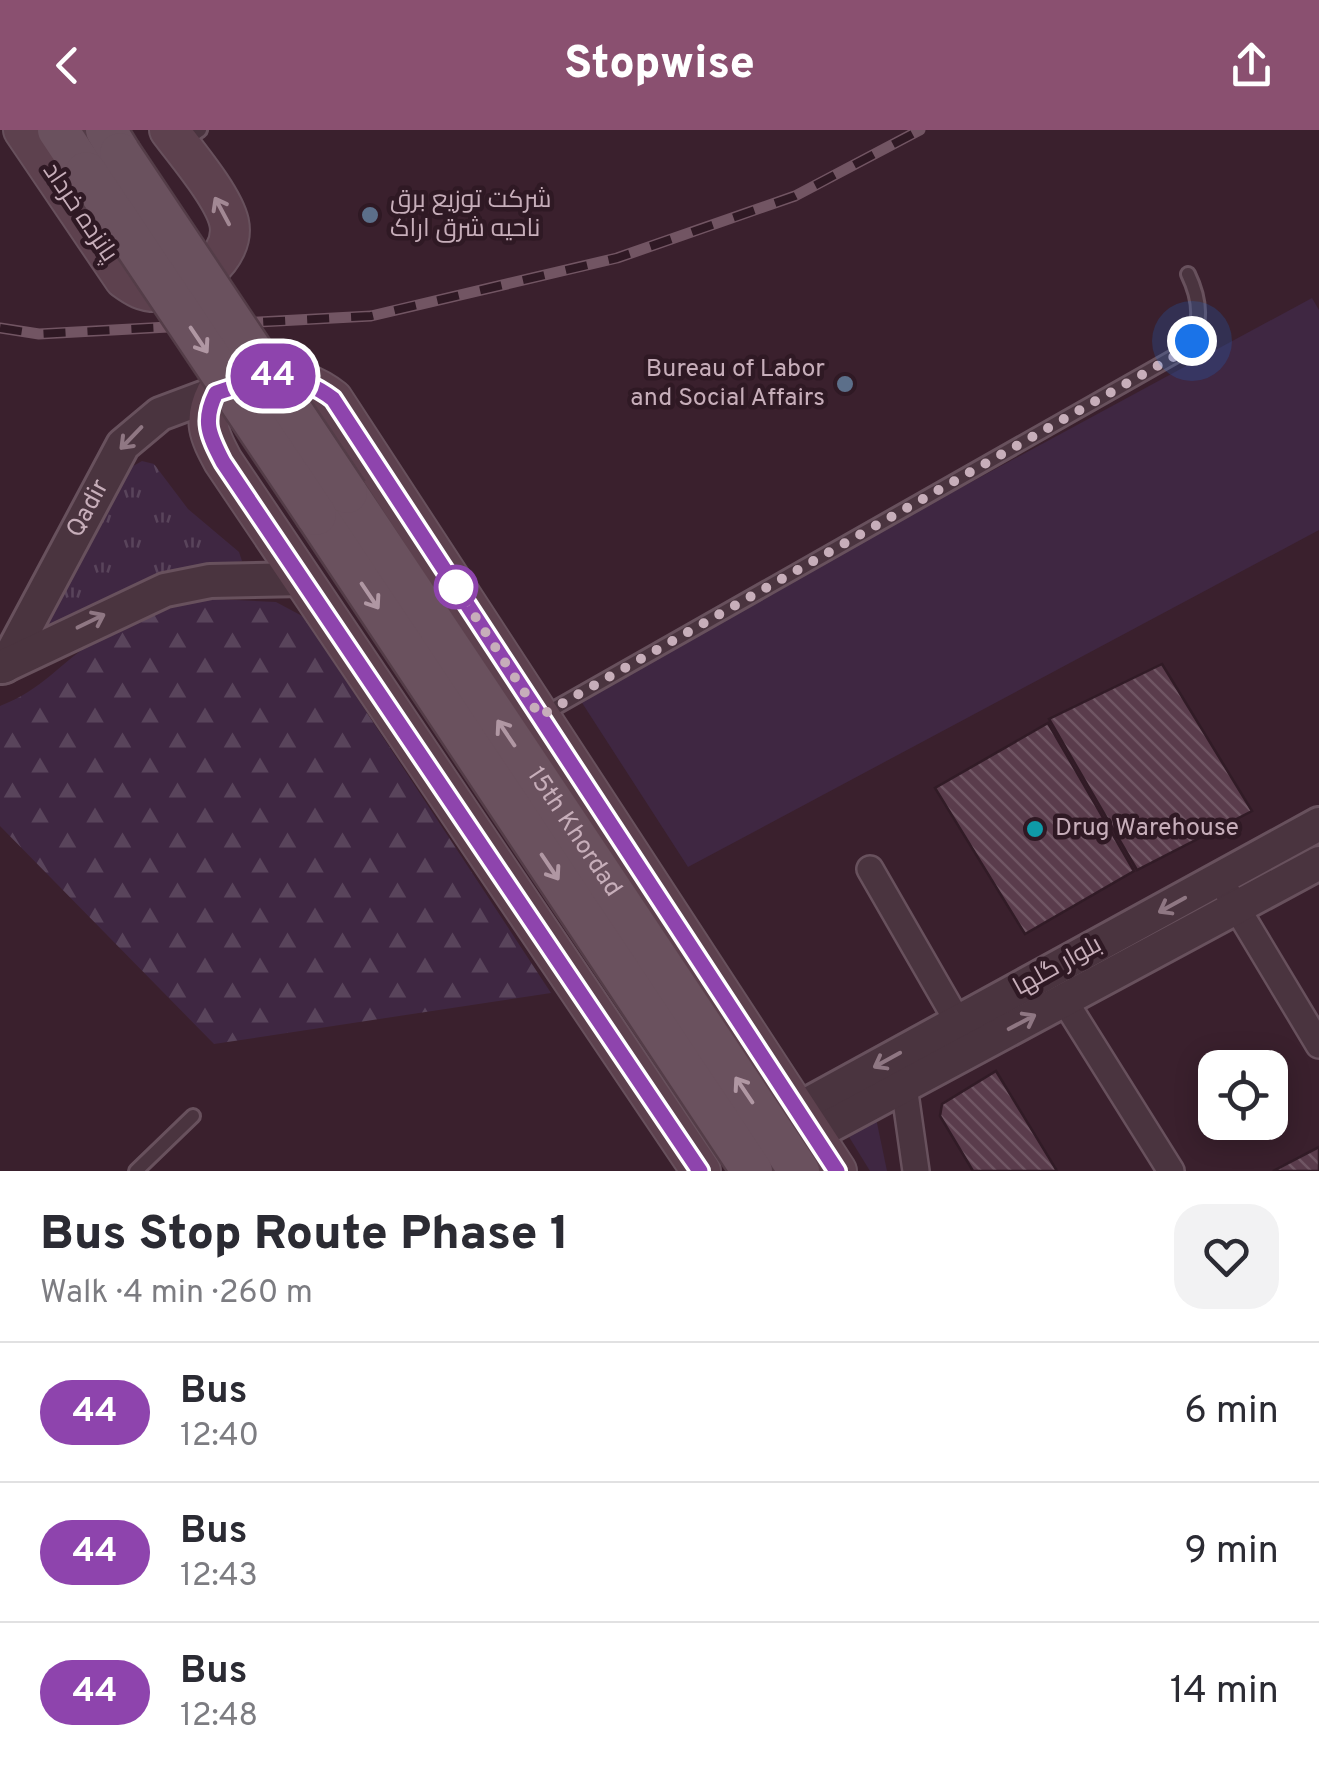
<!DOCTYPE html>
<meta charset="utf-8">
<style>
:root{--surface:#fff;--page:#f2f2f3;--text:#2b2b33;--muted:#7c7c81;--line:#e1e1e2;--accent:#8a5070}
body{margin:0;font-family:Overpass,Cairo,sans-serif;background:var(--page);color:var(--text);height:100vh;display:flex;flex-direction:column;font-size:38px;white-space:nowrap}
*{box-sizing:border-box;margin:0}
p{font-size:32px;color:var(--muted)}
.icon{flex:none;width:55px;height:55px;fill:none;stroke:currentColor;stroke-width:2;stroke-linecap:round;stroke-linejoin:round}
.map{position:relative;height:1041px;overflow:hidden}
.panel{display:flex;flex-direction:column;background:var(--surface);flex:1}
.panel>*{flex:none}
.badge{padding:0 20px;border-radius:32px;font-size:35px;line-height:65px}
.fabs{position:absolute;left:1198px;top:920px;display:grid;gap:20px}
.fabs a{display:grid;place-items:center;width:90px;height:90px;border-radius:20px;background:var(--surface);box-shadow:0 5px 25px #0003;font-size:50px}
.you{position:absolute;width:50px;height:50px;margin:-25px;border:8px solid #fff;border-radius:50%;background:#1a73e8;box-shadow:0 0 0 15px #1a73e833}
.map>.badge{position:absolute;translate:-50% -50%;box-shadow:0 0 0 5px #fff}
.round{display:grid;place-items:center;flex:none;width:105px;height:105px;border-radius:30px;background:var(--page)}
.head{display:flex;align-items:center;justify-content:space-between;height:170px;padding:0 40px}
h1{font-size:48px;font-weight:800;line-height:75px}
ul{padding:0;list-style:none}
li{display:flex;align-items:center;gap:30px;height:140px;padding:0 40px;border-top:2px solid var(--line)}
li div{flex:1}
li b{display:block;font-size:38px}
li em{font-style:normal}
li .badge{min-width:110px;font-weight:700;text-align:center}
header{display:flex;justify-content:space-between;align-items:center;height:130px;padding:0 40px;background:var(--accent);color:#fff;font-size:45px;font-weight:800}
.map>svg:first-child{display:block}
.grass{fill:url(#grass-tufts)}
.forest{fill:url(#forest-firs)}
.park{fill:#3f2742}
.building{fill:url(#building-back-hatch);stroke:#311b26;stroke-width:2.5}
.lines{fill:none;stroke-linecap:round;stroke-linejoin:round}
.service-casing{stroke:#68515d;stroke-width:18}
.minor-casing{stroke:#68515d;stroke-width:30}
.tertiary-casing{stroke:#68515d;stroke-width:38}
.secondary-casing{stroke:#68515d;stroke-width:42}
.primary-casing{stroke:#543d48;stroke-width:45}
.service{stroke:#4a343f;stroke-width:12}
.minor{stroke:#4a343f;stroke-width:25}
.tertiary{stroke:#4a343f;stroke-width:32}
.secondary{stroke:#5d414e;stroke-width:38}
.primary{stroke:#6a515e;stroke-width:40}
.rail-casing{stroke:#725563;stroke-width:11}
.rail{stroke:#2f1924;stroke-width:8;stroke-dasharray:22;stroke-linecap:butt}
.primary-bridge-casing{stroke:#543d48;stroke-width:45;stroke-linecap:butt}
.primary-bridge{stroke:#6a515e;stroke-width:40}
.oneway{stroke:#a28894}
.oneway2{stroke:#b097a3}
.oneway3{stroke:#8f7783}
.line-casing{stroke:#fff;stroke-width:22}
.line{stroke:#8e44ad;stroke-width:15}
.walk{stroke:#c7aeba;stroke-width:10;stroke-dasharray:0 18}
.service-dot{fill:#5c6f8a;stroke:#2f1924;stroke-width:4}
.stop-dot{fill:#fff;stroke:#8e44ad;stroke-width:5}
.culture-dot{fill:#0f9aa8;stroke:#2f1924;stroke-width:4}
.labels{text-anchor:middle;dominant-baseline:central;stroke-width:9;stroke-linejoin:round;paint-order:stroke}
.poi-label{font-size:25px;fill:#c7aeba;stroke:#2f1924;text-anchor:start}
.street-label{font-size:25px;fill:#c7aeba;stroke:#2f1924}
</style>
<header><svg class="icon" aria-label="back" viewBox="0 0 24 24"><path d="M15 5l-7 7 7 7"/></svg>Stopwise<svg class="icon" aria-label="share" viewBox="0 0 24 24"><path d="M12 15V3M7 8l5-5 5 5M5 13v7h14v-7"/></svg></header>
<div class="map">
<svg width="1319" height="1041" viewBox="0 0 1319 1041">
<defs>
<pattern id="grass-tufts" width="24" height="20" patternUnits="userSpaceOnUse" patternTransform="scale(2.5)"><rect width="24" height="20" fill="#3f2742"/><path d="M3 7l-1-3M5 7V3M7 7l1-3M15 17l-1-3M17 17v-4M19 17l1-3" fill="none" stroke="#59445b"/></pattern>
<pattern id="forest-firs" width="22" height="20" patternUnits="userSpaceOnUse" patternTransform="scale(2.5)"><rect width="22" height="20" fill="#3f2742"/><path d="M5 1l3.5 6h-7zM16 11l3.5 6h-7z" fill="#59445b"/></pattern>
<pattern id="building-back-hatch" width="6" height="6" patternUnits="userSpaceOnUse" patternTransform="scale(2.5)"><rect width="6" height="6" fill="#5a3c4c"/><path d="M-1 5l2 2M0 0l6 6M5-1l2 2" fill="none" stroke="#705664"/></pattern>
</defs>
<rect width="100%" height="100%" fill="#3a202d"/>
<!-- grass -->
<polygon class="grass" points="142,331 154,334 188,379 239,422 242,431 149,450 39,508 35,505 128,339"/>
<!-- forest -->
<path class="forest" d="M214 469 276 472 304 487 551 863 214 914 0 696V576C42 560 60 533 96 510 132 486 172 475 214 469Z"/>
<!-- park -->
<g class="park">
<polygon points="1312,168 1319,180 1319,400 688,737 577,565"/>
<polygon points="876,988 887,1041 870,1041 846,1002"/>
</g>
<!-- building -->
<g class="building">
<polygon points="1162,534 1252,681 1137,740 1049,589"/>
<polygon points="1048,593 1134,741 1025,804 935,658"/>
<polygon points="996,941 1057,1041 973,1041 940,986 942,974"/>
<polygon points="1319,1017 1319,1041 1273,1041"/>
</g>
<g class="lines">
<defs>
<g id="service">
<polyline points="181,13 200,0"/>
<path d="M541 586 1182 222C1204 198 1201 171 1188 144"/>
<polyline points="136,1041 193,986"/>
</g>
<g id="minor">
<polyline points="870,739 958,892"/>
<polyline points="1229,765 1319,915"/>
<polyline points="1064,870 1171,1041"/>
<polyline points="904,956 916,1041"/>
</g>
<g id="tertiary">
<path id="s1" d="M5 536 123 315 160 284 216 263"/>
<polyline points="2,537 165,460 210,451 304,449"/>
<polyline points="797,980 1319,694"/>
<polyline points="813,1005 1319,733"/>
</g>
<g id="secondary">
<path d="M23 0 124 149C135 157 144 163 159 162 190 161 237 127 229 92 223 66 186 23 169 0"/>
<path d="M701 1041 223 331C209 305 202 291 216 263 261 248 293 238 333 269L837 1041"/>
</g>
<g id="primary">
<polyline points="58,0 86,42"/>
<polyline points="106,0 120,23"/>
<path id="s2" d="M347 363 799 1041"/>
<polyline points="316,385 752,1041"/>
</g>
</defs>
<!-- service casing -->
<use href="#service" class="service-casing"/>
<!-- minor casing -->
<use href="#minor" class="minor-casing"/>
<!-- tertiary casing -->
<use href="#tertiary" class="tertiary-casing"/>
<!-- secondary casing -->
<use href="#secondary" class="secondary-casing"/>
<!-- primary casing -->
<use href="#primary" class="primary-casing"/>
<!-- service -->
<use href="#service" class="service"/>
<!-- minor -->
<use href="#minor" class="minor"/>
<!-- tertiary -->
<use href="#tertiary" class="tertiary"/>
<!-- secondary -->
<use href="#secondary" class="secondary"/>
<!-- primary -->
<use href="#primary" class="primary"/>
<defs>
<polyline id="rail" points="0,198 39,204 371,186 617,128 795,66 920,0"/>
</defs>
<!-- rail casing -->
<use href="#rail" class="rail-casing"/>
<!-- rail -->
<use href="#rail" class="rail"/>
<defs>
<g id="primary-bridge">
<polyline points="120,23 347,363"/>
<polyline points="86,42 316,385"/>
</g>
</defs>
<!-- primary-bridge casing -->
<use href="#primary-bridge" class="primary-bridge-casing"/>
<!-- primary-bridge -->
<use href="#primary-bridge" class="primary-bridge"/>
</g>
<!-- one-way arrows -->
<defs><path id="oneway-shaft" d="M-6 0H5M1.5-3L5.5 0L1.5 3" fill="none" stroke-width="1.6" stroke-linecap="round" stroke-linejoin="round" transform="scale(2.5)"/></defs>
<use class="oneway" href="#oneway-shaft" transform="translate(222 81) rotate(-118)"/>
<g class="oneway2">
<use href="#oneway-shaft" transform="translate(199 210) rotate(56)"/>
<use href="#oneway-shaft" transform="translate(370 466) rotate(56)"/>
<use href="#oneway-shaft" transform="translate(506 603) rotate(-124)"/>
<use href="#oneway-shaft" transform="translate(550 737) rotate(56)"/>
<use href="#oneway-shaft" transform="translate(744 960) rotate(-124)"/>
</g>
<g class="oneway3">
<use href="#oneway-shaft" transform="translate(131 308) rotate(134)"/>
<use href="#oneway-shaft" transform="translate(91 491) rotate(-26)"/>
<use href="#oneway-shaft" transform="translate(1172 775) rotate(151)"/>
<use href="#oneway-shaft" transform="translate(1022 892) rotate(-28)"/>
<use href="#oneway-shaft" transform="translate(887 930) rotate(151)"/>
</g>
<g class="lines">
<defs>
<path id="line" d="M700 1041 223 332C209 305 202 291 216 263 261 248 293 238 333 269L837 1041"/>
</defs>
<!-- line casing -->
<use href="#line" class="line-casing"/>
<!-- line -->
<use href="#line" class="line"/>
<!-- walk -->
<polyline class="walk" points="456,457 540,586 1182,222 1192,211"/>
</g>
<!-- markers -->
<g class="service-dot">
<circle cx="370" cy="85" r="10"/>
<circle cx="845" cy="254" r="10"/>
</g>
<circle class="stop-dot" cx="456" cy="457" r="20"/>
<circle class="culture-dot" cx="1035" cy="699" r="10"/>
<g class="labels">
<!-- poi labels -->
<g class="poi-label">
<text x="390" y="71">شرکت توزیع برق<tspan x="390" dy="29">ناحیه شرق اراک</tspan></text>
<text x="825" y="240" text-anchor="end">Bureau of Labor<tspan x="825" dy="29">and Social Affairs</tspan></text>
<text x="1055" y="699">Drug Warehouse</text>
</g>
<!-- street labels -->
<g class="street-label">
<text transform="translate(79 83) rotate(56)">پانزده خرداد</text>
<text stroke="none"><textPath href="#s1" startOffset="178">Qadir</textPath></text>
<text stroke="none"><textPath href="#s2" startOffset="408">15th Khordad</textPath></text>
<text transform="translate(1058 837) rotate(-29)">بلوار گلها</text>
</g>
</g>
</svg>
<div class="fabs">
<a><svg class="icon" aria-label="locate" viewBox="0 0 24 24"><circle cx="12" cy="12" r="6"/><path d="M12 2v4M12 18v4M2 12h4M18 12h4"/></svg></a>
</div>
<div class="you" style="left:1192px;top:211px"></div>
<b class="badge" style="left:273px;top:246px;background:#8e44ad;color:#fff">44</b>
</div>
<section class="panel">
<div class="head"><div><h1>Bus Stop Route Phase 1</h1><p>Walk · 4 min · 260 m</p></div><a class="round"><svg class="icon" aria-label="heart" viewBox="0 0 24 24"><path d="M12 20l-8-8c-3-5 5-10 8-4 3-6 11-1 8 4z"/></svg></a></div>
<ul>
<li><span class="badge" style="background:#8e44ad;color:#fff">44</span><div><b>Bus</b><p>12:40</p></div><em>6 min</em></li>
<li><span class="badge" style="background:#8e44ad;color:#fff">44</span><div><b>Bus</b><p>12:43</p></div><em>9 min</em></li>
<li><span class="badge" style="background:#8e44ad;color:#fff">44</span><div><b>Bus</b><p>12:48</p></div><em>14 min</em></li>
</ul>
</section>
